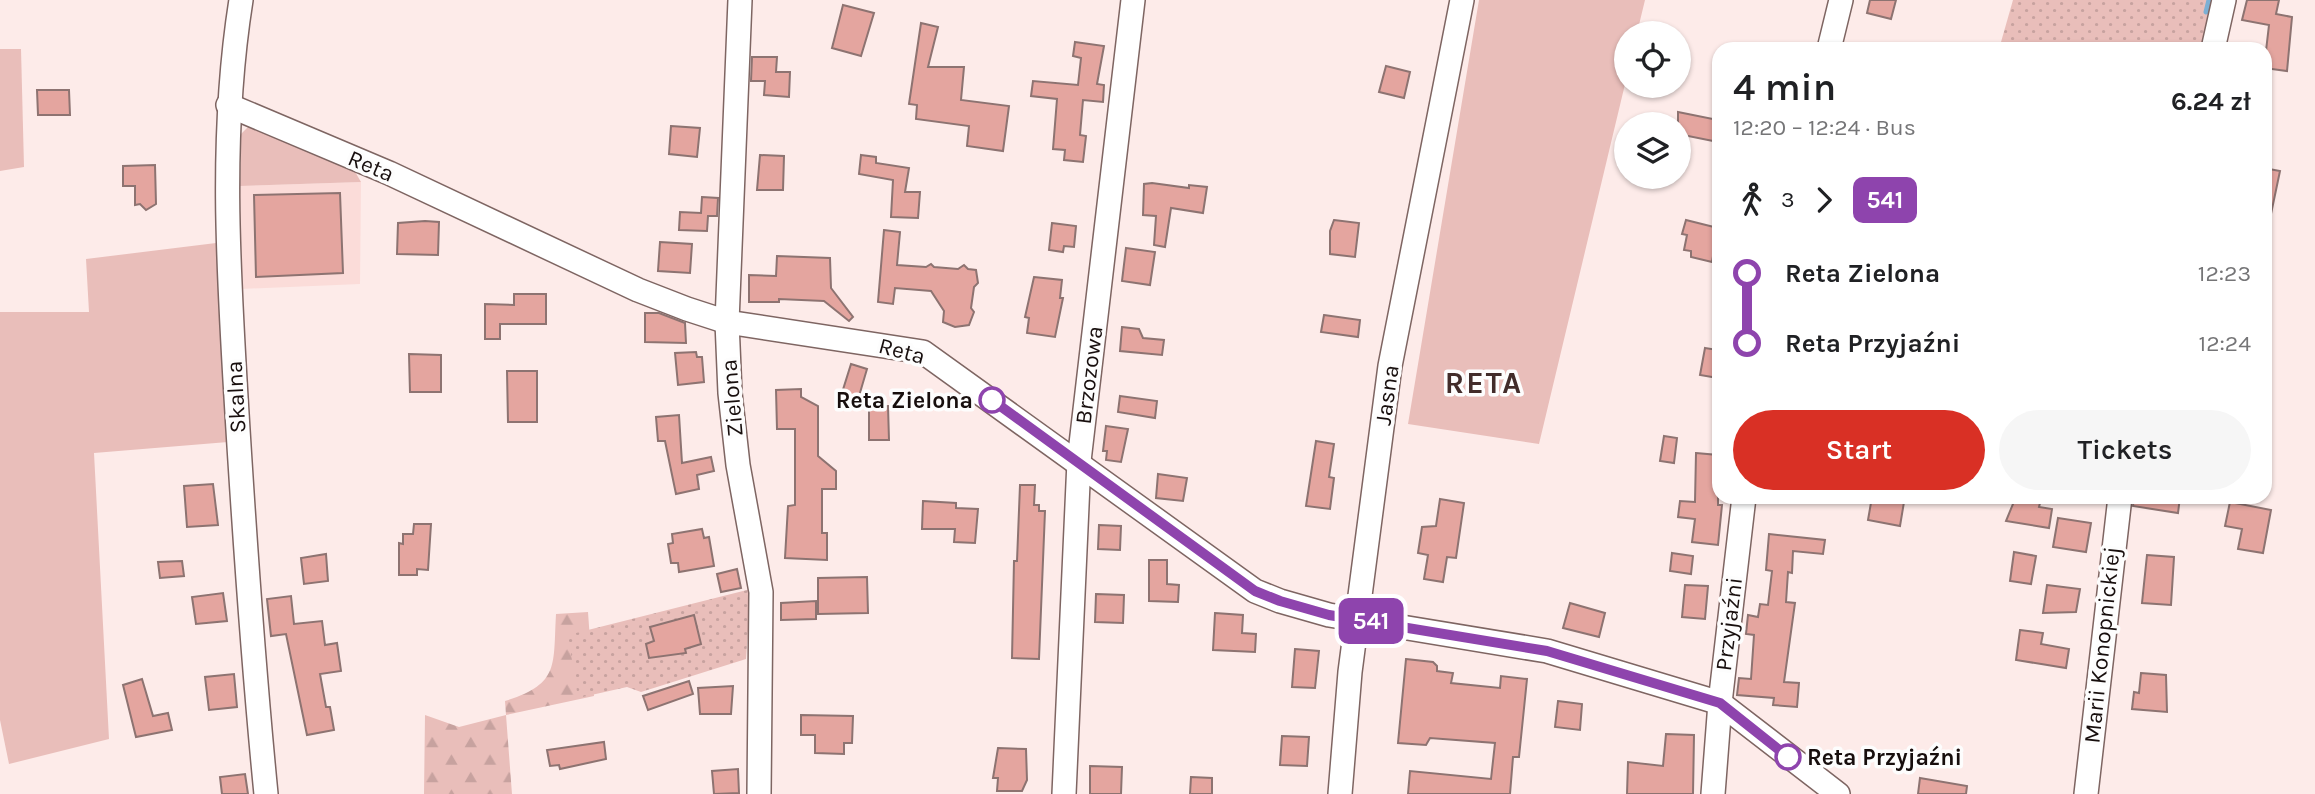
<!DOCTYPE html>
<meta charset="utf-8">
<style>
:root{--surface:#fff;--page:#f6f6f6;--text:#202124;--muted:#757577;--accent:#d93025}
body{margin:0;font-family:Karla,sans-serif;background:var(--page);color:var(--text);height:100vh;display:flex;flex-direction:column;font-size:26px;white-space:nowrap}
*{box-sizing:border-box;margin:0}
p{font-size:23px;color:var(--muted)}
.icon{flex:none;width:38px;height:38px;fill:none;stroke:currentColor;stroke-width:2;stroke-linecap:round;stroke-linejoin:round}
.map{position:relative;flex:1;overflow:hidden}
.panel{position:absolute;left:1712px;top:42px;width:560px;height:462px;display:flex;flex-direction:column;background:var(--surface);border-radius:21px;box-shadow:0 2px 5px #0004}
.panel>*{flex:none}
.badge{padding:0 14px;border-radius:10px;font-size:24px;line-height:46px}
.controls{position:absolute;left:1614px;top:21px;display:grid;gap:14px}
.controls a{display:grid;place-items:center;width:77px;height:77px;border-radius:50%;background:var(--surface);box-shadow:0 2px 5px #0004;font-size:35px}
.map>.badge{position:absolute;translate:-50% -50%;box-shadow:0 0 0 4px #fff}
.legs{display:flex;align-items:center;gap:10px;height:77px;padding:0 21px;font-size:23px}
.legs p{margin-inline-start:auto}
.head{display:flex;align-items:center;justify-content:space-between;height:119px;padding:0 21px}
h1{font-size:38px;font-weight:600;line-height:52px}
.cta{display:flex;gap:14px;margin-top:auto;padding:14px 21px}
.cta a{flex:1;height:80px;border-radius:42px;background:var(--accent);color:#fff;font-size:28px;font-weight:600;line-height:80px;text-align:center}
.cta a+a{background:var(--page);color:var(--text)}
ul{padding:0 21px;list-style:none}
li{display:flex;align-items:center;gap:24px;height:70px;font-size:26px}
li i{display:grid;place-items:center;width:10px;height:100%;margin:0 9px;background:currentColor}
li i::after{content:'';width:18px;height:18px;margin:-9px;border:5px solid;border-radius:50%;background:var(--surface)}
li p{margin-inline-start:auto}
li:first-child i{background:linear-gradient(#0000 50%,currentColor 0)}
li:last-child i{background:linear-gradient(currentColor 50%,#0000 0)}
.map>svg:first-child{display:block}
.built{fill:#fbdcd9}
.grass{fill:#e9beba}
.forest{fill:url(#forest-firs)}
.park{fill:url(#park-dots)}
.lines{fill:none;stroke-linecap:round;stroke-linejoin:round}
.stream{stroke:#7cafd4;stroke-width:5}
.building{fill:#e4a59f;stroke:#8d7371;stroke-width:2}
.minor-casing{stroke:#7e6562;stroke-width:26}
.minor{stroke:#fff;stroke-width:23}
.line-1-casing{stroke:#fff;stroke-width:16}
.line-1{stroke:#8e44ad;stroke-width:10}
.stop-1-dot{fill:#fff;stroke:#8e44ad;stroke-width:3.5}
.labels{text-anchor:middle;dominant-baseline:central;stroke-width:7;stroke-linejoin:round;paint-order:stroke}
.street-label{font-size:23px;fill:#170e0d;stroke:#fdfdfd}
.stop-label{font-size:23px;font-weight:bold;fill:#170e0d;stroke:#fdfdfd;text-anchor:end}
.district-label{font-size:30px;font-weight:bold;letter-spacing:2px;fill:#422c2a;stroke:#fdfdfd}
</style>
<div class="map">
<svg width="2315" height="794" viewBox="0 0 2315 794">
<defs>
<pattern id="forest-firs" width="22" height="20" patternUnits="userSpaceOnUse" patternTransform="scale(1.75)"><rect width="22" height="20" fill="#e9beba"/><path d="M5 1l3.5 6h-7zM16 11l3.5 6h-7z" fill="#c7a29f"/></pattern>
<pattern id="park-dots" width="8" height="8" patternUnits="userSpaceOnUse" patternTransform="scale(1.75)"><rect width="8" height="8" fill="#e9beba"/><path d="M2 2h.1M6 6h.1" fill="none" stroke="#c7a29f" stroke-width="1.8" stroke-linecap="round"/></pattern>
</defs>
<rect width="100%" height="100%" fill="#fdebe9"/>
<!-- built -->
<polygon class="built" points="361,182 360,284 241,289 240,186"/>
<!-- grass -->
<g class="grass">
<polygon points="1479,0 1645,0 1637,33 1626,33 1626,80 1539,444 1408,424"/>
<polygon points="0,49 21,49 24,167 0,171"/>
<polygon points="248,127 262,128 354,170 361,182 240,186 241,134"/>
<polygon points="216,243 228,442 94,453 109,739 9,764 0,720 0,312 89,312 86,259"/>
</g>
<!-- forest -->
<path class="forest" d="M588 612 594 696 506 715 512 794H424L425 715 459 727 506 715 505 701C560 684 553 666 556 614Z"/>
<!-- park -->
<g class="park">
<polygon points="2013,0 2224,0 2213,49 1999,49"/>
<polygon points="751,589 746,659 641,692 627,687 578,698 568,635"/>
</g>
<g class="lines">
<!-- stream -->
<polyline class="stream" points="2206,12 2209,0"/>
</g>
<!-- building -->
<g class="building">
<polygon points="1870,0 1896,0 1891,19 1867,13"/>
<polygon points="2247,0 2279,0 2276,14 2292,17 2287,71 2264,68 2269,25 2242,20"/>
<polygon points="843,5 874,13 861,56 832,48"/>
<polygon points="921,23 938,27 928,67 964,67 961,100 1009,106 1003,151 967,146 969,126 916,119 917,105 909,104"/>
<polygon points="1075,42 1104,46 1097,84 1104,85 1103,102 1083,100 1080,135 1086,136 1083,162 1064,160 1065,150 1053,149 1057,99 1031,96 1033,81 1078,85 1081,58 1073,56"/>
<polygon points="752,57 777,57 776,72 790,72 789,97 764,95 765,81 751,81"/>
<polygon points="1386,66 1410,72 1404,98 1379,92"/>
<polygon points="37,90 69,90 70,115 38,115"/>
<polygon points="1678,112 1718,120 1718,142 1678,134"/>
<polygon points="671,126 700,128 697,157 669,154"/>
<polygon points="760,155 784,156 783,190 757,190"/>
<polygon points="861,155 876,157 876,163 909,168 905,192 920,192 918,218 891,217 893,180 859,174"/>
<polygon points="155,165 156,204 146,210 140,204 135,205 135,186 123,186 123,166"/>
<polygon points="2264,168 2280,171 2271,214 2264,213"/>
<polygon points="1152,183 1189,188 1189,185 1207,187 1203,213 1171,208 1165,247 1154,245 1156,216 1143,215 1144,184"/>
<polygon points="340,193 343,273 256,277 254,195"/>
<polygon points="702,197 718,198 717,216 708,216 707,231 679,230 680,212 701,213"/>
<polygon points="1334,220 1359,223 1355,257 1330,254 1330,231"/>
<polygon points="1686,220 1718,228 1712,262 1691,257 1691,251 1684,250 1687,235 1682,234"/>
<polygon points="425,221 439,222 438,255 397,254 398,223"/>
<polygon points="1052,223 1076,226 1074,247 1064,246 1063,252 1049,250"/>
<polygon points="884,230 900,232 897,265 926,267 931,264 934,267 958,269 964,265 968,269 976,270 978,283 974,287 971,308 974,312 969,325 955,327 943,322 944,311 931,291 895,288 893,304 878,302"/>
<polygon points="660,242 692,244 690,273 658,271"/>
<polygon points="1126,248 1155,252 1150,285 1122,281"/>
<polygon points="777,256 830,258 831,288 853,317 849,321 824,301 779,299 779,302 749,302 749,275 776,276"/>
<polygon points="1034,277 1062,280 1060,298 1063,298 1055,337 1027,333 1029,318 1025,317"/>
<polygon points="514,294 546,294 546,324 500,324 500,339 485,339 485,304 514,305"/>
<polygon points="645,313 659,313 685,323 686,343 645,342"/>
<polygon points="1324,315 1360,320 1358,337 1321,332"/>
<polygon points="1122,327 1139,329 1143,338 1164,340 1162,355 1120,351"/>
<polygon points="1705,348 1718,350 1718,378 1700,375"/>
<polygon points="696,352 697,357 702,357 704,382 678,385 675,353"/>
<polygon points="409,354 441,355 441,392 410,392"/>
<polygon points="851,364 867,369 857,403 841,396"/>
<polygon points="507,371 537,371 537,422 508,422"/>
<polygon points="801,389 801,397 818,406 818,456 836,471 836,489 822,489 822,533 827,533 827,560 785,558 788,506 795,505 795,429 777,429 776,390"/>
<polygon points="1120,396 1157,401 1155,418 1118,412"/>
<polygon points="888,406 889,440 869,440 869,407"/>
<polygon points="679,415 682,463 711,457 714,471 697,475 699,489 676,494 665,441 658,441 656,417"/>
<polygon points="1106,426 1128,429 1121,462 1106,460 1107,451 1103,451"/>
<polygon points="1664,436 1677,438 1674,463 1660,461"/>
<polygon points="1316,441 1334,444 1329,477 1334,478 1330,509 1306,506"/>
<polygon points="1696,453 1718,455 1718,505 1722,505 1718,545 1692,542 1695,519 1678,517 1680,501 1695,502"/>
<polygon points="1158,474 1187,478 1183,501 1156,498"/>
<polygon points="213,484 218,525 187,527 184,486"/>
<polygon points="1020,485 1035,485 1034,505 1039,505 1039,511 1045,511 1039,659 1012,658 1014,561 1017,561"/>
<polygon points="1872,497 1904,502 1900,526 1868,520"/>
<polygon points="2134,497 2180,497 2178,513 2133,506"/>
<polygon points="1440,499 1464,503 1456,558 1447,557 1443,582 1424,579 1428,555 1418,553 1422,527 1436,526"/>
<polygon points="2015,499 2040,503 2039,507 2052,509 2049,528 2006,521"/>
<polygon points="923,501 956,503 956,508 978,509 975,543 954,542 955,529 922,529"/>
<polygon points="2230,502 2271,510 2263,553 2238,549 2242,529 2225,526"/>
<polygon points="2058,518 2091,523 2086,552 2053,547"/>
<polygon points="414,524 431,524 428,570 417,569 417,575 399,575 399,543 403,544 403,534 413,534"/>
<polygon points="1099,525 1121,526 1120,550 1098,549"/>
<polygon points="702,529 704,538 709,537 714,566 679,572 678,563 671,563 668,544 673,543 672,534"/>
<polygon points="1769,534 1825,540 1823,554 1793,551 1792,573 1788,572 1786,602 1795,603 1784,682 1799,683 1797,707 1773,705 1774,698 1737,695 1739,678 1751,679 1754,635 1746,634 1748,615 1758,617 1760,604 1768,605 1772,571 1766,570"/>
<polygon points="2014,552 2036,556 2031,584 2010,581"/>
<polygon points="1672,553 1693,556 1691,574 1670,571"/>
<polygon points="326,554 328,581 304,584 301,558"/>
<polygon points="2147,555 2174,557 2171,605 2142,603"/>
<polygon points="1149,560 1167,560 1167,584 1179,585 1178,602 1149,601"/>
<polygon points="182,561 184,576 160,578 158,562"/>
<polygon points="737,569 741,588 721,592 717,574"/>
<polygon points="867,577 868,613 818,614 818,578"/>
<polygon points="1685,585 1708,586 1705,619 1682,617"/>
<polygon points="2047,585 2080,589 2076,612 2043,613"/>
<polygon points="223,593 227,621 196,624 192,597"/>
<polygon points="1096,594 1124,595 1123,623 1095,622"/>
<polygon points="291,596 294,624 322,621 325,645 337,643 341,671 320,674 326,707 330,707 334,730 307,735 286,634 271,636 267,599"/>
<polygon points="816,601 816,619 781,620 781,603"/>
<polygon points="1570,603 1605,613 1599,637 1563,628"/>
<polygon points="1215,613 1243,615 1242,633 1256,634 1255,652 1213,650"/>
<polygon points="694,615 701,644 685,649 686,653 649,658 646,644 654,641 650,627"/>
<polygon points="2020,630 2043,633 2041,644 2069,649 2066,668 2016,660"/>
<polygon points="1295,649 1319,651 1315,688 1292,687"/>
<polygon points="1406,659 1433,662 1437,666 1437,671 1453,673 1451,683 1500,688 1501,676 1527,679 1519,757 1513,757 1510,794 1408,794 1410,771 1491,779 1495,743 1430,738 1426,745 1398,743"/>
<polygon points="2141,673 2166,675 2167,712 2132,709 2134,692 2139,693"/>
<polygon points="234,674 237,707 209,710 205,677"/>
<polygon points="142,679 153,716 168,713 172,730 136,737 123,685"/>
<polygon points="689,681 693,694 648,710 643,696"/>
<polygon points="733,686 731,714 700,714 698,688"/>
<polygon points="1558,701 1582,704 1580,730 1555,727"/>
<polygon points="801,715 853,716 852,743 844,743 844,754 815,753 815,735 801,735"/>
<polygon points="1666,734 1694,735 1693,794 1627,794 1628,762 1663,766"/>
<polygon points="1282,736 1309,737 1307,766 1280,765"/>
<polygon points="604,742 606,759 560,769 559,765 550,766 547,750"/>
<polygon points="998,748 1026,749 1027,780 1022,791 997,791 998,778 993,778"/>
<polygon points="1090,766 1122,767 1121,794 1090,794"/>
<polygon points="738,769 739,793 714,794 712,771"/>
<polygon points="245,774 248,794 222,794 220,777"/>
<polygon points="1191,777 1212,778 1212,794 1190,794"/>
<polygon points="1920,778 1967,786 1966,794 1918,794"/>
</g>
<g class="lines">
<defs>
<g id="minor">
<path d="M241 0C220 132 228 264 236 397 244 530 253 662 266 794"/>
<polyline points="740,0 727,322 730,393 738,465 761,592 759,794"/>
<polyline points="1829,49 1841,0"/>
<polyline points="2213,49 2224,0"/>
<polyline points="228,105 389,173 638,290 687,309 727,322 923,352 1255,591 1280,601 1329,615 1547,651 1720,703 1838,794"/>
<polyline points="1064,794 1079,461 1133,0"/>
<polyline points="1340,794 1350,672 1390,366 1462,0"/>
<polyline points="1713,794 1720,703 1744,497"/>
<polyline points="2086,794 2120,497"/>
</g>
</defs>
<!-- minor casing -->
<use href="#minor" class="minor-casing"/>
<!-- minor -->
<use href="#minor" class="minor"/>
</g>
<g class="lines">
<defs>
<polyline id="line-1" points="992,400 1255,591 1280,601 1329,615 1547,651 1720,703 1788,757"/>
</defs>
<!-- line-1 casing -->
<use href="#line-1" class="line-1-casing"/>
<!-- line-1 -->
<use href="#line-1" class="line-1"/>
</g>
<!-- markers -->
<g class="stop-1-dot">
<circle cx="992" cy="400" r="12"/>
<circle cx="1788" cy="757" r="12"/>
</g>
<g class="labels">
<!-- street labels -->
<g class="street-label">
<text transform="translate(371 166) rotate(23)">Reta</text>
<text transform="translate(902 351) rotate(15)">Reta</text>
<text transform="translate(1089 375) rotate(-83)">Brzozowa</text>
<text transform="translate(1387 395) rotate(-82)">Jasna</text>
<text transform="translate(236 397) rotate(-93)">Skalna</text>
<text transform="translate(732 398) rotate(-95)">Zielona</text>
<text transform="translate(1729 624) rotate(-83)">Przyjaźni</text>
<text transform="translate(2102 645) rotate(-84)">Marii Konopnickiej</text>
</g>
<!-- stop labels -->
<g class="stop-label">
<text x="973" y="400">Reta Zielona</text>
<text x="1807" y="757" text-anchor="start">Reta Przyjaźni</text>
</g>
<!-- district labels -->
<g class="district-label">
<text x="1484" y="383">RETA</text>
</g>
</g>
</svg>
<div class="controls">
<a><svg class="icon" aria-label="locate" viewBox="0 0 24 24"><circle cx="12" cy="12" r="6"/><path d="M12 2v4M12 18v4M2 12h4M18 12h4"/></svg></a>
<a><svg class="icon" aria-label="layers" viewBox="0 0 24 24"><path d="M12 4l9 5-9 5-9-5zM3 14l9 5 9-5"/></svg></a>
</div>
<b class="badge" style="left:1371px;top:621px;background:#8e44ad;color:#fff">541</b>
<section class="panel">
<div class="head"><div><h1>4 min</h1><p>12:20 – 12:24 · Bus</p></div><b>6.24 zł</b></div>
<div class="legs"><svg class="icon" aria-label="walk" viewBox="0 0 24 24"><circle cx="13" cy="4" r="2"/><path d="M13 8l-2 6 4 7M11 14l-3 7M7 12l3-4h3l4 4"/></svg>3<svg class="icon" aria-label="forward" viewBox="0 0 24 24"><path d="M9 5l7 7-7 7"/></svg><b class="badge" style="background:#8e44ad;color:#fff">541</b></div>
<ul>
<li><i style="color:#8e44ad"></i><b>Reta Zielona</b><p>12:23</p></li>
<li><i style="color:#8e44ad"></i><b>Reta Przyjaźni</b><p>12:24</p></li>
</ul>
<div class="cta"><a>Start</a><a>Tickets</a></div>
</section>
</div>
